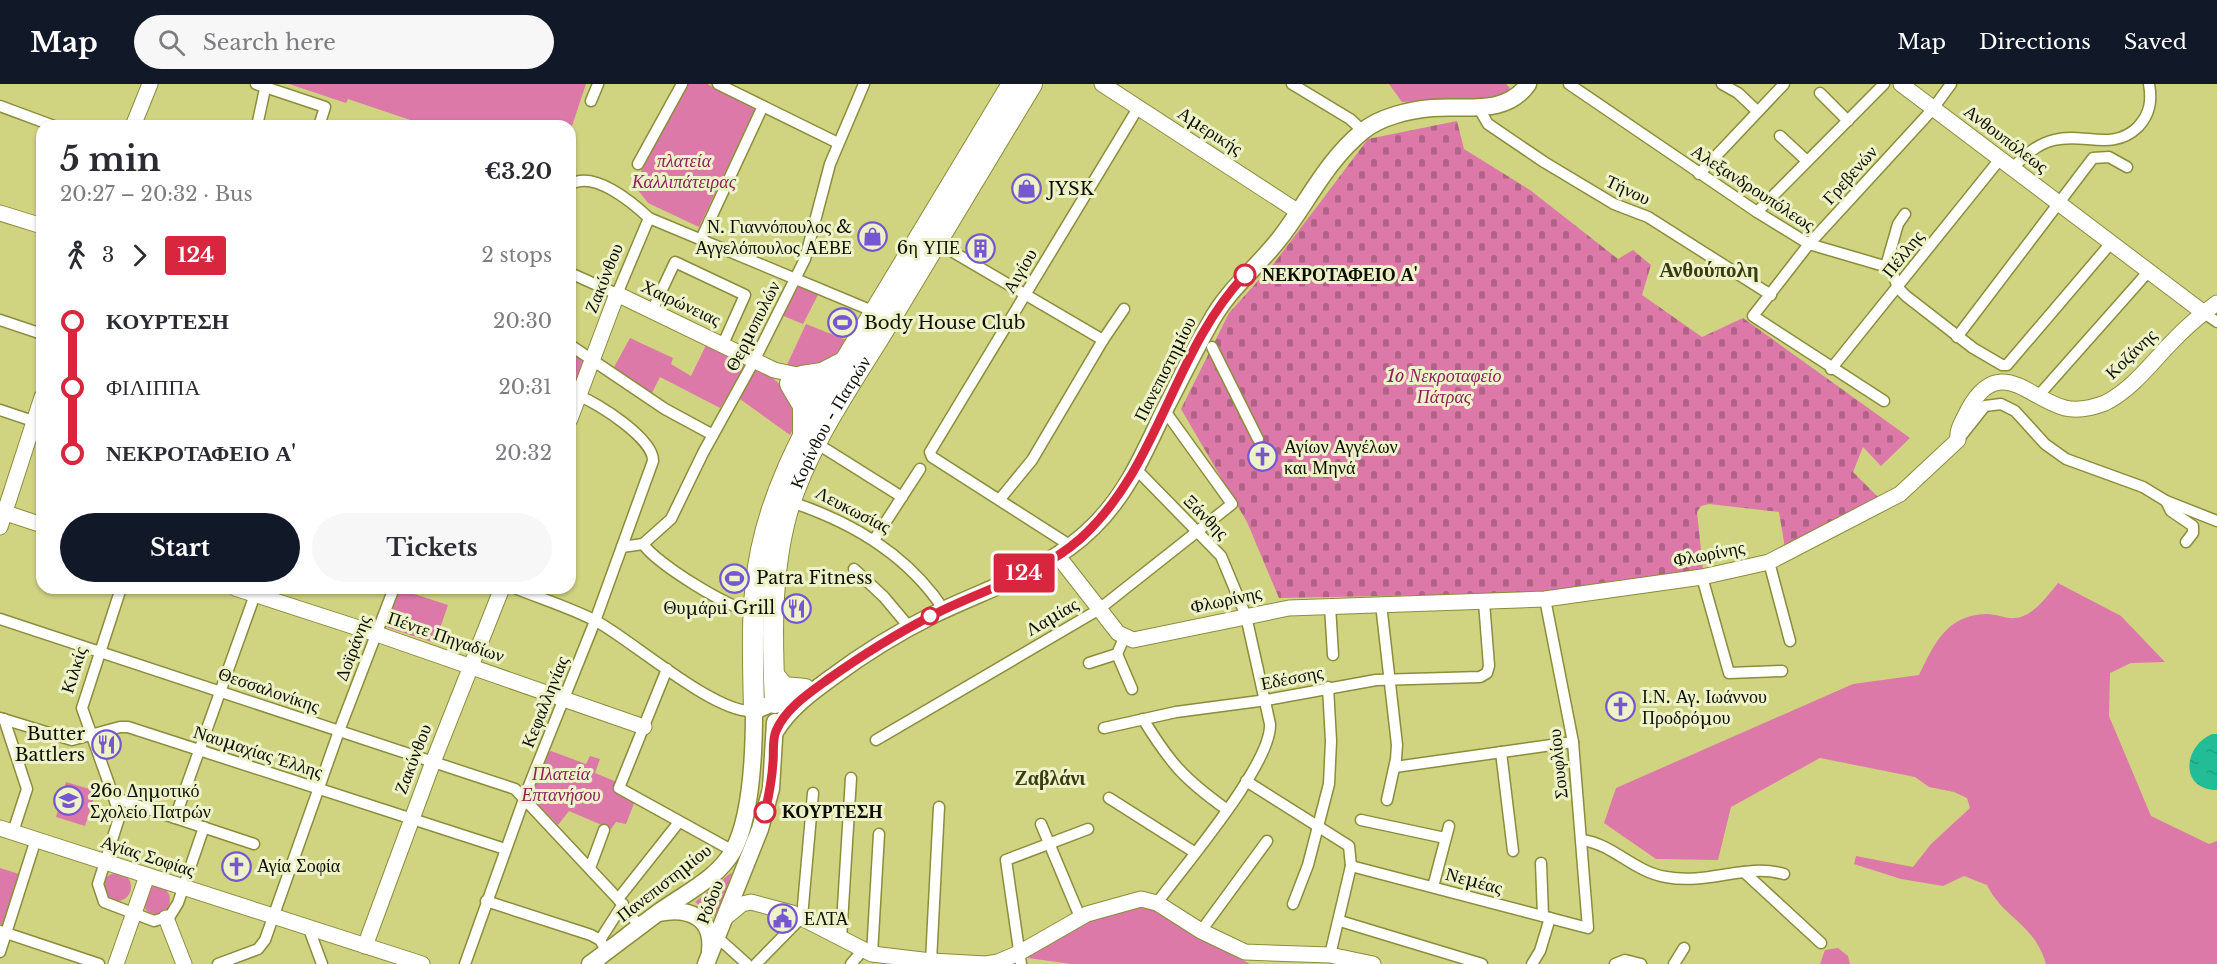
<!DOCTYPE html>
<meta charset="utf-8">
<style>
:root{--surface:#fff;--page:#f7f7f7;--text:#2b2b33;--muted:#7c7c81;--accent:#111827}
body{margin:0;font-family:"Libre Baskerville",serif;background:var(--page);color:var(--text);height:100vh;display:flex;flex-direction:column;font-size:22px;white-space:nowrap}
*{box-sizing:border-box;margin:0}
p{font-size:20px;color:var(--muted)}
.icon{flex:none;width:33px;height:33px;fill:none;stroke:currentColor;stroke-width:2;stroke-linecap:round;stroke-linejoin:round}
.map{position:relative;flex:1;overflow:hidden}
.drawer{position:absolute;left:36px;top:36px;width:540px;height:474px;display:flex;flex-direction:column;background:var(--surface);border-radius:18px;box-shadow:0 2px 4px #0004}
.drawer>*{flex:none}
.badge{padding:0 12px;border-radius:4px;font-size:21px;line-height:39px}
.map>.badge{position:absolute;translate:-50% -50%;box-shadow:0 0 0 3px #fff}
.legs{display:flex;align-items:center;gap:9px;height:66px;padding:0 24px;font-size:20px}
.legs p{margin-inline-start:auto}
.headline{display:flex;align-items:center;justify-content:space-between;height:102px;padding:0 24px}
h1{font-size:33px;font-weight:700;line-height:45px}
.button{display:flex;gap:12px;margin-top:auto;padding:12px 24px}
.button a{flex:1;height:69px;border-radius:36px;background:var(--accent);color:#fff;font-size:24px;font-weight:700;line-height:69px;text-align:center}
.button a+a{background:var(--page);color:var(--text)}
ul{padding:0 24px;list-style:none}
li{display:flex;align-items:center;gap:21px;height:66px;font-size:22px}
li i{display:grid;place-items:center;width:9px;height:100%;margin:0 8px;background:currentColor}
li i::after{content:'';width:15px;height:15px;margin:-8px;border:4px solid;border-radius:50%;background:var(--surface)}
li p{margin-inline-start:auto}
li:first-child i{background:linear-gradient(#0000 50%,currentColor 0)}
li:last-child i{background:linear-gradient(currentColor 50%,#0000 0)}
header{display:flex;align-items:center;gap:36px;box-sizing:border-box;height:84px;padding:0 30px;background:var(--accent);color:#fff}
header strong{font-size:28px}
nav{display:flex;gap:33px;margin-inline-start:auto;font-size:21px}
.search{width:420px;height:54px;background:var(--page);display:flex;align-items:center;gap:15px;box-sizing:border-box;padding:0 21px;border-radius:33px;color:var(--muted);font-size:22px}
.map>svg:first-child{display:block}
.green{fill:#dc79a9}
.cemetery{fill:url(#cemetery-stones)}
.water{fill:url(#water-ripples)}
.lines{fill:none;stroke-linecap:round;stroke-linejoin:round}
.street-casing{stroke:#8a8d3a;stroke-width:13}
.secondary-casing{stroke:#8a8d3a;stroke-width:17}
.primary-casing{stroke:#8a8d3a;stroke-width:19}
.highway-casing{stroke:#8a8d3a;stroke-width:22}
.street{stroke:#fff;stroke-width:10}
.secondary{stroke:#fff;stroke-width:15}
.primary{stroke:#fff;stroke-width:16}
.highway{stroke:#fff;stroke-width:20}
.line-1-casing{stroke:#fff;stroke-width:14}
.line-1{stroke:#d7263d;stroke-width:9}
.stop-1-dot{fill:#fff;stroke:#d7263d;stroke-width:3}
.labels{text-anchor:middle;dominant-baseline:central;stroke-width:6;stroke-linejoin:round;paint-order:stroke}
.street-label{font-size:18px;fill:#0d0e00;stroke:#eef2c9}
.park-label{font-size:18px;font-style:italic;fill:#8e205e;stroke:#eef2c9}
.poi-label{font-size:18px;fill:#0d0e00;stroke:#eef2c9;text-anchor:start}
.stop-label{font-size:18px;font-weight:bold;fill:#0d0e00;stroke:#eef2c9;text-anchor:start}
.neighbourhood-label{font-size:20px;font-weight:bold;fill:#3a3c0f;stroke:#eef2c9}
.quarter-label{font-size:21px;font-weight:bold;fill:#3a3c0f;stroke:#eef2c9}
</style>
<header>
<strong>Map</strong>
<div class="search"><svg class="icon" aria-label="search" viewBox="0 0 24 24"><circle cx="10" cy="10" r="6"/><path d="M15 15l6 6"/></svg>Search here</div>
<nav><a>Map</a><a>Directions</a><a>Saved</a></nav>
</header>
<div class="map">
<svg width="2217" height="880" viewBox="0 0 2217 880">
<defs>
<pattern id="cemetery-stones" width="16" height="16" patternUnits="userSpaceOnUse" patternTransform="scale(1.5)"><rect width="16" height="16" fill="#dc79a9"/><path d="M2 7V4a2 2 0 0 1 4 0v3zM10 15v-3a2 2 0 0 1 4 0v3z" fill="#b16287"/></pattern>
<pattern id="water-ripples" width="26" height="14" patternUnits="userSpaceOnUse" patternTransform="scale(1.5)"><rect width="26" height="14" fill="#22bd97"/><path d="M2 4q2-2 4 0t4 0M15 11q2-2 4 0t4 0" fill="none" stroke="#1ea180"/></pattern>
</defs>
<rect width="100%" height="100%" fill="#d0d480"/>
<!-- green -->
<g class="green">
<polygon points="289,0 586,0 570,48 570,42 428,42 348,15 346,19"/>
<polygon points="685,0 707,0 755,25 699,143 648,119 634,101"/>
<polygon points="1389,0 1506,0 1510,4 1503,12 1489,14 1402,18"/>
<polygon points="797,198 820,207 803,240 781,231"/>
<path d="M806 240 846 256C829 284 817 284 786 283Z"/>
<polygon points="630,254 673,274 671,280 691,292 708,257 749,277 720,324 660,293 651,311 613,285"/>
<polygon points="572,269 584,278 570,311 570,272"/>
<polygon points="756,280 789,308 798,335 790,351 737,313"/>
<path d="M2058 499 2121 532 2165 578 2131 579 2110 589 2109 632 2151 732 2209 760 2217 757V880H2046C2034 839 2003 834 1987 801L1964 792 1943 802 1901 795 1854 780 1856 772 1913 783 1931 760 1970 724 1967 714 1954 708 1929 703 1915 693 1820 674 1731 723 1718 776 1656 775 1604 739 1616 704 1853 600 1919 591C1935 559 1946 531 1987 530 1996 530 2006 535 2015 534 2033 533 2048 511 2058 499Z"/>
<polygon points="399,505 448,521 435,559 386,543"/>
<polygon points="551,667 586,680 590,672 600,675 595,689 619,699 635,717 626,740 616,738 611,745 569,727 558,741 528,710 544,670"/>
<polygon points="66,698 96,707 85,742 56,733"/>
<polygon points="0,784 19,790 2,841 0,840"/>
<polygon points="732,788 716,833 714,832 695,818"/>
<circle cx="117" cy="803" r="14"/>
<circle cx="156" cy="816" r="14"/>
<polygon points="1135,815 1250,880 1071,880 1028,874 1027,870 1071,838"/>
<polygon points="1838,864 1848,872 1850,880 1820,880 1825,866"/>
</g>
<!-- cemetery -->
<polygon class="cemetery" points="1457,37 1464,65 1530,106 1618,175 1633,166 1651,181 1642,211 1702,253 1743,234 1910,354 1881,382 1863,363 1853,388 1879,414 1785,464 1779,428 1709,420 1701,422 1697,428 1703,485 1535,509 1279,514 1247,438 1181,325 1229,229 1275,178 1368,55"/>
<!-- water -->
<path class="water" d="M2212 650H2217V706C2179 706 2183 662 2212 650Z"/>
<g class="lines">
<defs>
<g id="street">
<polyline points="256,0 325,23 319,42"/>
<polyline points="718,0 838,59"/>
<polyline points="1292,0 1350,35 1363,47"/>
<polyline points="1569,0 1757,128 1809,160 1891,184 1898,204 1906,212 1973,264 2002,281 2007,281 2111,159"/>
<polyline points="1722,0 1738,9 1757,27"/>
<polyline points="1820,9 1848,37"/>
<polyline points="591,17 598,0"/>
<polyline points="0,22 54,42"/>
<polyline points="1478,23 1488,40 1544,78 1614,120 1648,133 1771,211"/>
<polyline points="257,42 266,0"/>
<polyline points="1780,52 1807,77"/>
<polyline points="638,80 682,0"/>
<path d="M2012 85C2024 72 2037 60 2054 56 2084 48 2112 68 2138 43 2150 30 2152 17 2149 0"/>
<polyline points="1699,90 1784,0"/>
<path d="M570 101C593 85 633 119 649 134L875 228"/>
<polyline points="1757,128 1884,0"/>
<polyline points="701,155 763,22"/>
<polyline points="936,158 1103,256"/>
<polyline points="1886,182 1898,140 1905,130"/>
<polyline points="570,189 617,210 649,134"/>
<polyline points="652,227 675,178 745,211 723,260"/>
<polyline points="2204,229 2217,238"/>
<polyline points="0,236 42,250"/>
<polyline points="1957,253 2093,74 2109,73 2127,83"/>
<polyline points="570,261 665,325 713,351"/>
<polyline points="1212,263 1258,355"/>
<polyline points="1831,285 2000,75"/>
<polyline points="2039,311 2148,188"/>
<polyline points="1884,317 1753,232 1809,160 1932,26 1951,0"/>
<polyline points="0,326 42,340"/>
<polyline points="1958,356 1985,322 2001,320 2015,327 2045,360 2066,375 2143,403 2166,417 2217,437"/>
<polyline points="816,359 902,413"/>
<path d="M1137 386 1221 472 1246 532 1270 640C1272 680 1183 783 1157 819"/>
<polyline points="1000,415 1032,376 1103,256 1124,225"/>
<polyline points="2166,417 2171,427 2193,442 2193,449 2186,458"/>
<path d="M791 418C852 438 908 471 944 526"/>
<polyline points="874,456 920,385"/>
<path d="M643 460C657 480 729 525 754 528"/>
<polyline points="1071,462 932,373 930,368 1138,24"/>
<polyline points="622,463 643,460 671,435 703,369 755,275 805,175 830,80 864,0"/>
<polyline points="1769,478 1790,557"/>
<polyline points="854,485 884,513 910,544"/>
<polyline points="1702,493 1729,589 1782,587"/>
<polyline points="121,504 82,624 120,731 98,800 104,818 154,837 170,832 178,819 204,743"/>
<path d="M515 504C542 515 571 524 596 537 633 557 716 631 754 627"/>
<polyline points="1381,520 1397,661 1396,675 1387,716"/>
<polyline points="1330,522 1333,571"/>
<polyline points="0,535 515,705 618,815 640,843"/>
<polyline points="1117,570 1132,605"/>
<polyline points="1089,579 1117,570 1124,554"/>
<polyline points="667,585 619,704 733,767"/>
<polyline points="0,634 72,656 120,643 128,643 505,765"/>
<polyline points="4,635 27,705 13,748"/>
<path d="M1143 635C1170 679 1184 695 1226 725"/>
<polyline points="1104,644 1176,628 1267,616 1376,596 1480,593 1487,589 1489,582 1484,518"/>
<polyline points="876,656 1098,526 1232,420 1165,327"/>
<polyline points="1501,668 1513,767"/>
<polyline points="1395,683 1573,658"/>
<polyline points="1246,697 1349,762 1351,782 1330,871"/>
<polyline points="115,714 254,760"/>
<polyline points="1109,714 1194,768"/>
<polyline points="175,734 257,505"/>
<polyline points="1361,736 1445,754"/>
<polyline points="1041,740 1080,833"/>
<path d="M1582 756C1613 760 1634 788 1666 793 1709 801 1745 779 1784 790"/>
<polyline points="1541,779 1543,832"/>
<polyline points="1351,782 1588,844 1573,658 1545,515"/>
<polyline points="590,784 604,746"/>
<polyline points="1744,788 1821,859"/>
<polyline points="1433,803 1449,742"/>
<polyline points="618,815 679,738"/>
<polyline points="486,817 591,851 600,856 607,868"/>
<polyline points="1293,820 1308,781 1329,700 1331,657 1328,603"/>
<polyline points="1340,837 1482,880"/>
<polyline points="309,845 322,880"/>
<polyline points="0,847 99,880"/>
<polyline points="1201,847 1267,757"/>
<polyline points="717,853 747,880"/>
<polyline points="841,855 851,694"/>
<polyline points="600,856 623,820"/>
<polyline points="0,868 36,755"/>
<polyline points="872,870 879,750"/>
<polyline points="931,877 939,723"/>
<polyline points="218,880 258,865 265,856 339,647 394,504"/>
<path d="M465 880 528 704 595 537 653 377C654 355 598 319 579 312"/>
<polyline points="756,880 802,833 813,709"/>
<polyline points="851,880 863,866"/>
<polyline points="1021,880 1006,776 1088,745"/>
<polyline points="1532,880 1540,867 1550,834"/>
<polyline points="1615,880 1625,876 1641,880"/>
<polyline points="1674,880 1684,864"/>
</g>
<g id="secondary">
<polyline points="1102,0 1297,127"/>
<polyline points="1901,0 2204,229"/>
<polyline points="133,42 150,0"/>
<polyline points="0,129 42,142"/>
<polyline points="788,298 831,321"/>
<polyline points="570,335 617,210 774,286 802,292 836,309"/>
<polyline points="0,427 42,441"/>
<polyline points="0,443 42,313"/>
<path d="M1058 472 1118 549 1133 556 1289 524 1545 515 1702 493 1769 478 1900 410 1958 356C1956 346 1964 335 1968 326 1999 269 2029 315 2065 324 2078 327 2092 324 2105 319 2131 306 2149 282 2169 261 2183 246 2200 231 2217 219"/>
<polyline points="235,504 377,550 644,643"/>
<polyline points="0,744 422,880"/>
<polyline points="166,834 184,880"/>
<polyline points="725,834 742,820 751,818 792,829 872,870 931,877 986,880 998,878 1019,869 1087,830 1141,815 1157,819 1201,847 1245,868 1330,871 1373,880"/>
<polyline points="365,862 433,678 502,504"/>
<polyline points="116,880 147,792"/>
</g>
<g id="primary">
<path d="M775 648C789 625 809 610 831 594 863 570 897 549 933 531 988 504 1049 487 1093 443 1127 410 1144 369 1164 327 1179 298 1194 268 1210 239 1228 205 1257 184 1280 154 1308 118 1326 77 1363 47 1380 33 1409 26 1432 24 1465 21 1506 32 1528 0"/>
<path d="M659 829C688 823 714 833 710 867"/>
<path d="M590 880C613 863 636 845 659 828 684 810 718 794 733 767 752 732 754 666 754 627L806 605"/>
<polyline points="706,880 760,745 771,705 775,638"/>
</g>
<g id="highway">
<polyline points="802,292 822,289 845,277"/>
<polyline points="790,300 803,322 803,347"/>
<polyline points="774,591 784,603 805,605"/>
<path id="s1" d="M775 619C772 556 770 491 787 429 806 364 847 306 882 249 932 166 982 83 1032 0"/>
<path d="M754 627C753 574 750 519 761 466 773 408 799 357 828 305L1012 0"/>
</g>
</defs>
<!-- street casing -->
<use href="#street" class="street-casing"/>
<!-- secondary casing -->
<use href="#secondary" class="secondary-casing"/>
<!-- primary casing -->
<use href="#primary" class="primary-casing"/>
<!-- highway casing -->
<use href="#highway" class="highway-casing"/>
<!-- street -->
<use href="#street" class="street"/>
<!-- secondary -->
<use href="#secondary" class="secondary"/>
<!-- primary -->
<use href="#primary" class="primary"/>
<!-- highway -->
<use href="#highway" class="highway"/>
</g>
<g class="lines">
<defs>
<path id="line-1" d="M765 728C769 711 772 695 773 678 774 669 772 656 776 647 785 625 809 609 827 596 861 572 894 551 931 532 980 506 1038 492 1080 455 1160 383 1172 268 1245 191"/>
</defs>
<!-- line-1 casing -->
<use href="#line-1" class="line-1-casing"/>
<!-- line-1 -->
<use href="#line-1" class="line-1"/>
</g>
<!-- icons -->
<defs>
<symbol id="shop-ring" viewBox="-11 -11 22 22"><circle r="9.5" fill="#eef2c9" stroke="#7657d1" stroke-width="1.5"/><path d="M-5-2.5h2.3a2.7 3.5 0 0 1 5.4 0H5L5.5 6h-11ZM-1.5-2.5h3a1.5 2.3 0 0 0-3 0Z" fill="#7657d1"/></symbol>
<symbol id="building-ring" viewBox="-11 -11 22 22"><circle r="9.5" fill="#eef2c9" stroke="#7657d1" stroke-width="1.5"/><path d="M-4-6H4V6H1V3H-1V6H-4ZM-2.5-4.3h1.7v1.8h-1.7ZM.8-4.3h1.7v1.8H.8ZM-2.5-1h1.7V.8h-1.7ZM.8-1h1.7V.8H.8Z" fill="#7657d1"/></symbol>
<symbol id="stadium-ring" viewBox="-11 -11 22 22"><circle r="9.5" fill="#eef2c9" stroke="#7657d1" stroke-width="1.5"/><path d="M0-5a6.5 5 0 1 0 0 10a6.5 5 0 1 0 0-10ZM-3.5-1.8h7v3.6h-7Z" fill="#7657d1"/></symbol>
<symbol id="church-ring" viewBox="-11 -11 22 22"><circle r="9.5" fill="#eef2c9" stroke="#7657d1" stroke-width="1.5"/><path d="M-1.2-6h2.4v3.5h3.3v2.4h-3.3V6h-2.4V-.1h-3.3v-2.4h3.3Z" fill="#7657d1"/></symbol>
<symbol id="restaurant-ring" viewBox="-11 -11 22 22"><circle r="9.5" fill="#eef2c9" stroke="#7657d1" stroke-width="1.5"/><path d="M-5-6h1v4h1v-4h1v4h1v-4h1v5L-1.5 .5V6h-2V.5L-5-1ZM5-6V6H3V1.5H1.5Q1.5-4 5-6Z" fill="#7657d1"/></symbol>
<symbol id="school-ring" viewBox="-11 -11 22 22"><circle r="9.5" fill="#eef2c9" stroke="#7657d1" stroke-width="1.5"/><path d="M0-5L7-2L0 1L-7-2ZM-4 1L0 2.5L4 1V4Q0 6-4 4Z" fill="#7657d1"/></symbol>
<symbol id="civic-ring" viewBox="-11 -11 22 22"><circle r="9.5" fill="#eef2c9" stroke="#7657d1" stroke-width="1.5"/><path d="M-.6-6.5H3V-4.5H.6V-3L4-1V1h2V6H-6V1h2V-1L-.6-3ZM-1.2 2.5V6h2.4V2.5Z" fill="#7657d1"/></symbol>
</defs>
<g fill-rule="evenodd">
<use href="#shop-ring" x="1010" y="88" width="33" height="33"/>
<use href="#shop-ring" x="856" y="136" width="33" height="33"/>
<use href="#building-ring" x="964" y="148" width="33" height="33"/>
<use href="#stadium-ring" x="826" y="222" width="33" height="33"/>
<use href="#church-ring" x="1246" y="356" width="33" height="33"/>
<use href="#stadium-ring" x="718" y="478" width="33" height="33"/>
<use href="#restaurant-ring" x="780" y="508" width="33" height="33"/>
<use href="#church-ring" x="1604" y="606" width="33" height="33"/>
<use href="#restaurant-ring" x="90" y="644" width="33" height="33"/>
<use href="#school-ring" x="52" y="700" width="33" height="33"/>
<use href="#church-ring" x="220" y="766" width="33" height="33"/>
<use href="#civic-ring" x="766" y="818" width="33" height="33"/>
</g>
<!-- markers -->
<g class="stop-1-dot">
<circle cx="1245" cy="191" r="10"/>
<circle cx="930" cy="532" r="8"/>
<circle cx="765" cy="728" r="10"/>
</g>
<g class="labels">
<!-- street labels -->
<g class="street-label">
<text transform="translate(1210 47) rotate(33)">Αμερικής</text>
<text transform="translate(2006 55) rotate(37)">Ανθουπόλεως</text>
<text transform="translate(1850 91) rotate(-48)">Γρεβενών</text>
<text transform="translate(1753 104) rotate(33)">Αλεξανδρουπόλεως</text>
<text transform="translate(1628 106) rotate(25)">Τήνου</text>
<text transform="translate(1903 170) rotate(-51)">Πέλλης</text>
<text transform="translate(1020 187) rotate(-59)">Αιγίου</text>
<text transform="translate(604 194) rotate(-68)">Ζακύνθου</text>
<text transform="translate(681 219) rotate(25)">Χαιρώνειας</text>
<text transform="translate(753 242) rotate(-63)">Θερμοπυλών</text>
<text transform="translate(2131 270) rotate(-44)">Κοζάνης</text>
<text transform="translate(1165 285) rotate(-63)">Πανεπιστημίου</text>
<text stroke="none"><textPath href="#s1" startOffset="292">Κορίνθου - Πατρών</textPath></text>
<text transform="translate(853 426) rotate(27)">Λευκωσίας</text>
<text transform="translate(1206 433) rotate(45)">Ξάνθης</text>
<text transform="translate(1709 470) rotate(-11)">Φλωρίνης</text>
<text transform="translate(1226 516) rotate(-12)">Φλωρίνης</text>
<text transform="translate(1052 533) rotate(-30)">Λαμίας</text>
<text transform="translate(446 553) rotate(19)">Πέντε Πηγαδίων</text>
<text transform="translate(353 564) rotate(-69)">Δοϊράνης</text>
<text transform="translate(74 586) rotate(-72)">Κιλκίς</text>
<text transform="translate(1292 594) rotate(-11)">Εδέσσης</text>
<text transform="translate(269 606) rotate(19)">Θεσσαλονίκης</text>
<text transform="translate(545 618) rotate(-68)">Κεφαλληνίας</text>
<text transform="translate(258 668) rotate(18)">Ναυμαχίας Έλλης</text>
<text transform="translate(413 675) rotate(-69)">Ζακύνθου</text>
<text transform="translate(1558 680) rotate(-96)">Σουφλίου</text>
<text transform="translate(148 772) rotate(18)">Αγίας Σοφίας</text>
<text transform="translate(1474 797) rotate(15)">Νεμέας</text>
<text transform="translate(664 799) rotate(-38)">Πανεπιστημίου</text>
<text transform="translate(710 818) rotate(-69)">Ρόδου</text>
</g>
<!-- park labels -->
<g class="park-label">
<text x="684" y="77">πλατεία<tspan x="684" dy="21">Καλλιπάτειρας</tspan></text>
<text x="1444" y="292">1o Νεκροταφείο<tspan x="1444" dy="21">Πάτρας</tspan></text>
<text x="561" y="690">Πλατεία<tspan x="561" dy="21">Επτανήσου</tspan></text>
</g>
<!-- poi labels -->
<g class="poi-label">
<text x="1048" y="105">JYSK</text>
<text x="852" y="143" text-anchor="end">Ν. Γιαννόπουλος &amp;<tspan x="852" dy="21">Αγγελόπουλος ΑΕΒΕ</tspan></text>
<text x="960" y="164" text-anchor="end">6η ΥΠΕ</text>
<text x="864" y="239">Body House Club</text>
<text x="1284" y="363">Αγίων Αγγέλων<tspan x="1284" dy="21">και Μηνά</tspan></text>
<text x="756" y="494">Patra Fitness</text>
<text x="775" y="524" text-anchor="end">Θυμάριi Grill</text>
<text x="1642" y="613">Ι.Ν. Αγ. Ιωάννου<tspan x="1642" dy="21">Προδρόμου</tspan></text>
<text x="85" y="650" text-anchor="end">Butter<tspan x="85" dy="21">Battlers</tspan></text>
<text x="90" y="707">26ο Δημοτικό<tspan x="90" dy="21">Σχολείο Πατρών</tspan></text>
<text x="257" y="782">Αγία Σοφία</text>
<text x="804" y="835">ΕΛΤΑ</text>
</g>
<!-- stop labels -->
<g class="stop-label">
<text x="1262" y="191">ΝΕΚΡΟΤΑΦΕΙΟ Α'</text>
<text x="782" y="728">ΚΟΥΡΤΕΣΗ</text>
</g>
<!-- neighbourhood labels -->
<g class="neighbourhood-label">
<text x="1050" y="694">Ζαβλάνι</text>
</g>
<!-- quarter labels -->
<g class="quarter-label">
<text x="1709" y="186">Ανθούπολη</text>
</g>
</g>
</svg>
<b class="badge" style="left:1024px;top:489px;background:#d7263d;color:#fff">124</b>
<section class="drawer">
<div class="headline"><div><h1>5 min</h1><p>20:27 – 20:32 · Bus</p></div><b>€3.20</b></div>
<div class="legs"><svg class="icon" aria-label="walk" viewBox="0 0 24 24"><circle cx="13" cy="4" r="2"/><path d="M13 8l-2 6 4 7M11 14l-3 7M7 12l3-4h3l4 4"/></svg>3<svg class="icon" aria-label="forward" viewBox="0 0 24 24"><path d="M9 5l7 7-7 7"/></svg><b class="badge" style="background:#d7263d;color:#fff">124</b><p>2 stops</p></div>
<ul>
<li><i style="color:#d7263d"></i><b>ΚΟΥΡΤΕΣΗ</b><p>20:30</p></li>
<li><i style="color:#d7263d"></i><span>ΦΙΛΙΠΠΑ</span><p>20:31</p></li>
<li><i style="color:#d7263d"></i><b>ΝΕΚΡΟΤΑΦΕΙΟ Α'</b><p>20:32</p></li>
</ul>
<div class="button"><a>Start</a><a>Tickets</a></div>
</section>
</div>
